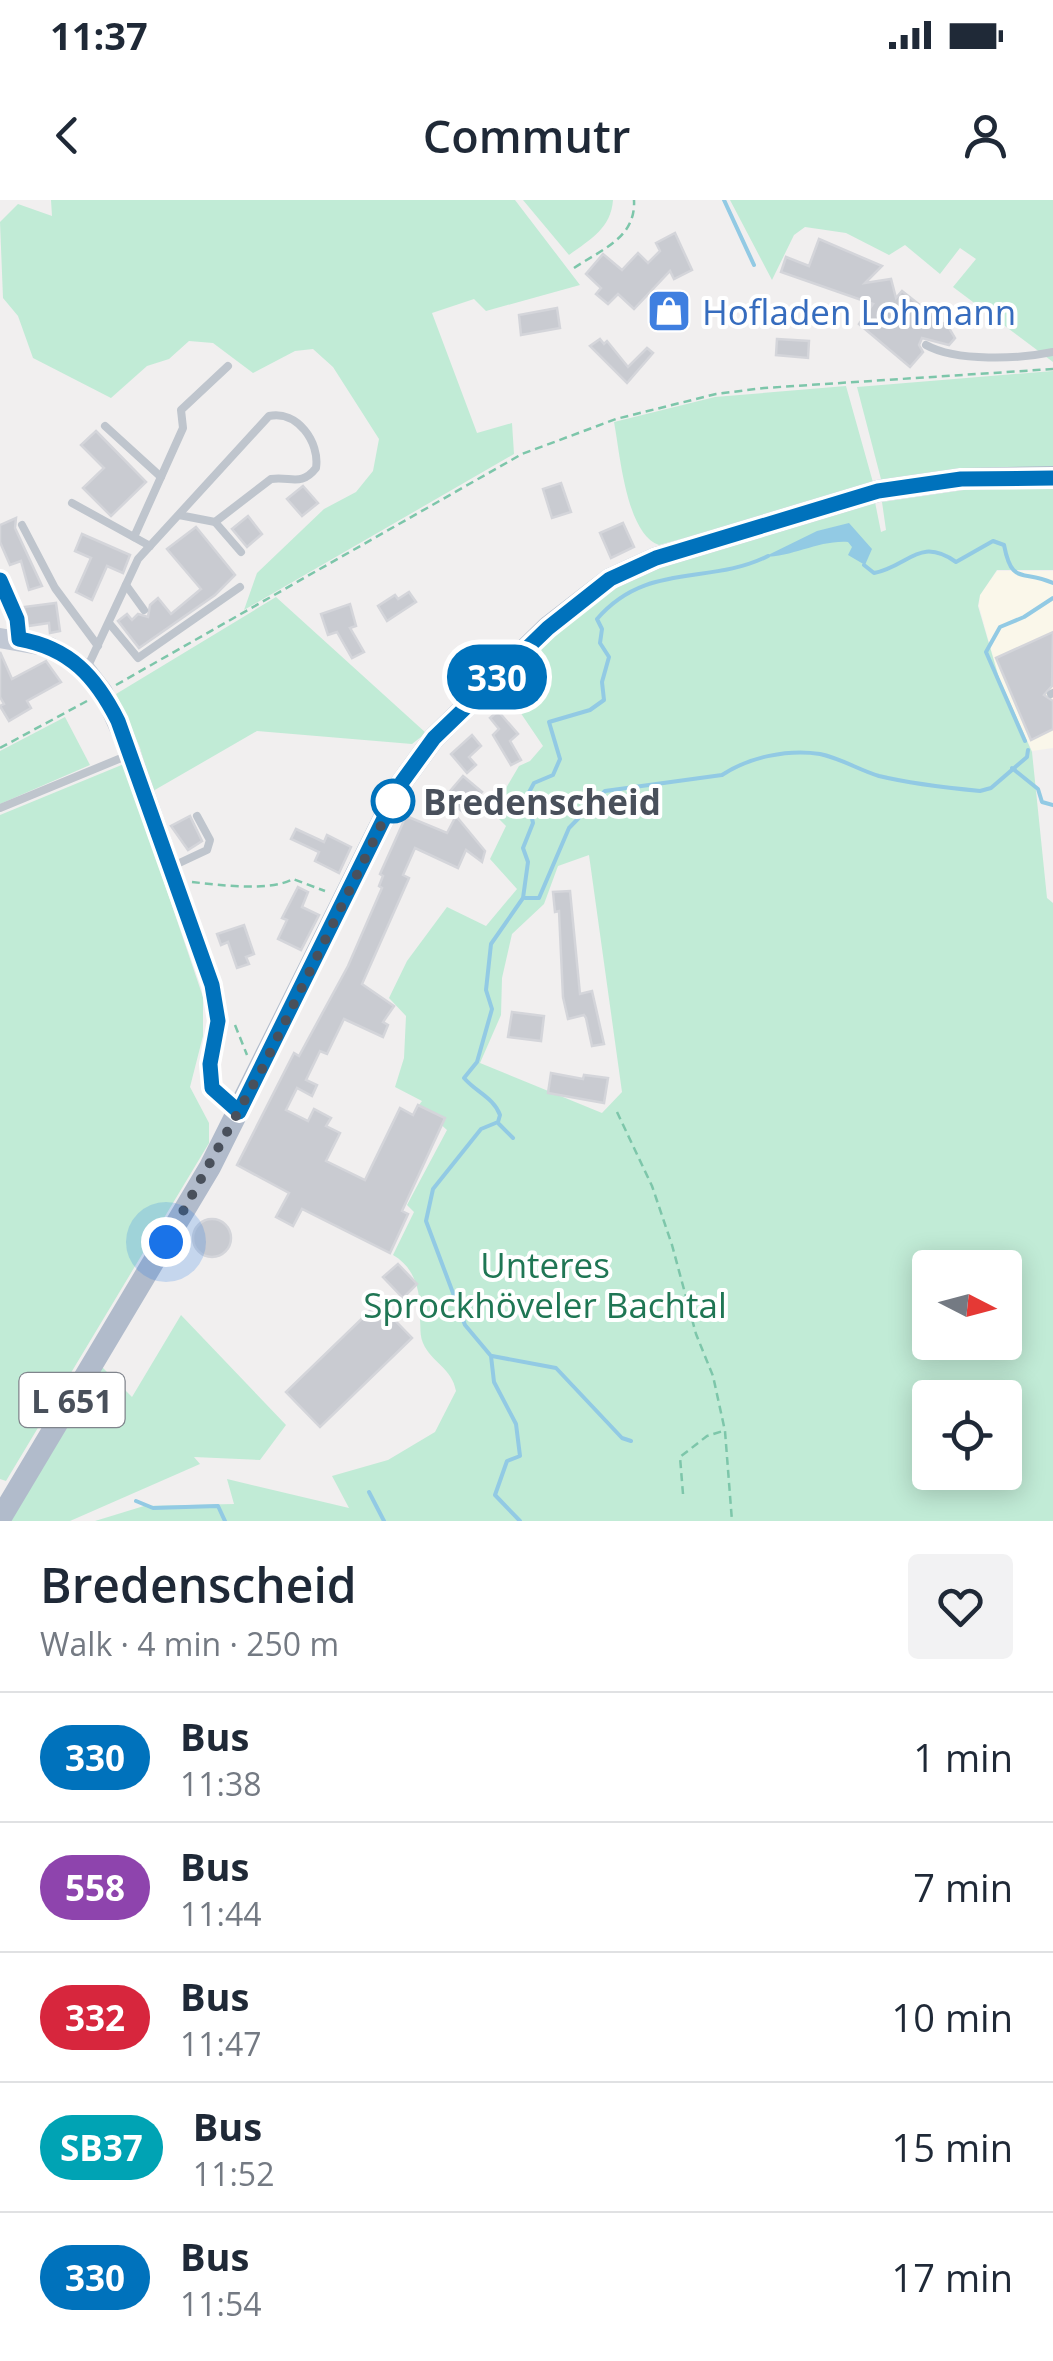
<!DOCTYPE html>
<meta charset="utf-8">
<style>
:root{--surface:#fff;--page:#f2f2f3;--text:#1f2937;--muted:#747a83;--line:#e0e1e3}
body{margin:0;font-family:"Open Sans",sans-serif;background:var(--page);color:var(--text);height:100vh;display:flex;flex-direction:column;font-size:38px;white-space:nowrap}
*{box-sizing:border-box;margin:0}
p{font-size:32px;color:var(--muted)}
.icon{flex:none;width:55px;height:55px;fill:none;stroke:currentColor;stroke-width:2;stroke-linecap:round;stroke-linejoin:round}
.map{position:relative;height:1321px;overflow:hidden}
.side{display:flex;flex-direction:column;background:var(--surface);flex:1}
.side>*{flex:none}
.badge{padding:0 20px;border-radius:32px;font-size:35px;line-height:65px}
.needle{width:65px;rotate:96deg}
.fabs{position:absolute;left:912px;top:1050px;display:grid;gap:20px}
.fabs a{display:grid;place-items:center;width:110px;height:110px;border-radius:10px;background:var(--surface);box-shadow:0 5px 25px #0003;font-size:50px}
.you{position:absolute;width:50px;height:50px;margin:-25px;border:8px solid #fff;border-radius:50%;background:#1a73e8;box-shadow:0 0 0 15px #1a73e833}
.map>.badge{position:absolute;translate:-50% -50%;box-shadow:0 0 0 5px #fff}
.round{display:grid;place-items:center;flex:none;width:105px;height:105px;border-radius:10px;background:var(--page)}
.summary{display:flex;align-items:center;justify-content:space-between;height:170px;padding:0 40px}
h1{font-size:48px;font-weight:600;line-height:75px}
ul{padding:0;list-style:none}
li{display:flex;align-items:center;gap:30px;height:130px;padding:0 40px;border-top:2px solid var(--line)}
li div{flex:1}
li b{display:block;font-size:38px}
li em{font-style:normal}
li .badge{min-width:110px;font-weight:700;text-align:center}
.status{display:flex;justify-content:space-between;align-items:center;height:70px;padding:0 50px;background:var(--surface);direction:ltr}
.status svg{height:28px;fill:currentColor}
header{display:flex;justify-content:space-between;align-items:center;height:130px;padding:0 40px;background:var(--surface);font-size:45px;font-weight:600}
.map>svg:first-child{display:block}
.commercial{fill:#faf7ea}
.green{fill:#c1ebd6;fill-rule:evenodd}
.water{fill:#92cae4}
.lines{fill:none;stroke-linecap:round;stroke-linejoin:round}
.stream{stroke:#92cae4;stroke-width:4}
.building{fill:#c9cbd1;stroke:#d4d5da;stroke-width:2.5}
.path{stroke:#7dc6aa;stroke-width:2.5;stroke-dasharray:8 5;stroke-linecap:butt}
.service{stroke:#bfc5cd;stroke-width:8}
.minor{stroke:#bfc5cd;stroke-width:14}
.secondary{stroke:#c1c8d4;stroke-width:20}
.primary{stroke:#b1bbcb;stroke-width:22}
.line-casing{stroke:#fff;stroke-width:22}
.line{stroke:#0072bc;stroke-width:15}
.walk{stroke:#49505b;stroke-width:10;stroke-dasharray:0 18}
.stop-dot{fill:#fff;stroke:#0072bc;stroke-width:5}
.labels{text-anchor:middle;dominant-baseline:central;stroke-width:8;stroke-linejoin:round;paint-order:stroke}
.shield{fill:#fff;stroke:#80848c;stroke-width:2.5}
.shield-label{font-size:32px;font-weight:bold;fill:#49505b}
.shop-label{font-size:35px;fill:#366cbe;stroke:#fff;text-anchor:start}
.stop-label{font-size:35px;font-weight:bold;fill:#49505b;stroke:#fff;text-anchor:start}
.park-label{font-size:35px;fill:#1f7654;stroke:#fff}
</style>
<div class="status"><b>11:37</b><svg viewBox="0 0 49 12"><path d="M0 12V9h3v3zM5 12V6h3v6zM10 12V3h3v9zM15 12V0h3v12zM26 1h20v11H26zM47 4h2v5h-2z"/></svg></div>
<header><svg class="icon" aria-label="back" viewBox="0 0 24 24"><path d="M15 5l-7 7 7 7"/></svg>Commutr<svg class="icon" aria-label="person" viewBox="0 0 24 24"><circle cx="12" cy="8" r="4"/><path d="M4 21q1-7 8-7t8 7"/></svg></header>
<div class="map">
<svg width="1053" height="1321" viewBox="0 0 1053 1321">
<rect width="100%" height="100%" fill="#f1efef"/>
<!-- commercial -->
<polygon class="commercial" points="997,371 1053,371 1053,548 1032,551 999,478 979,406 980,395"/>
<!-- green -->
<g class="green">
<polygon points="51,0 515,0 580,85 486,111 474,99 432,113 477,233 512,223 514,254 244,410 257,373 324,309 356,292 373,271 379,239 333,167 313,149 295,151 253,173 213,143 189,141 169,159 147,166 111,198 33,158 18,116 3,98 0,22 18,4 52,16"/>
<path d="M523 0H613C611 28 591 39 569 55Z"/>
<polygon points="730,0 1053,0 1053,162 953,87 976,59 960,48 940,74 905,45 889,55 846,33 805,27 794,35 772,80"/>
<polygon points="1053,171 1053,272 882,283 857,187"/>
<path d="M846 186 874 286 659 345C626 334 620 253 614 222L715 197Z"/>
<path d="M1053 284V370H997L980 395 978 406 999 478 1032 552 1047 698 1053 703V1321H95L144 1306 234 1304 227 1279 349 1308 332 1276 388 1260 435 1232 456 1191C452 1168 431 1162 423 1143 418 1132 423 1120 417 1110L420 1107C419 1085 412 1066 393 1055L414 1012 407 1005 447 930 419 905 422 901 395 887 404 858 406 816 389 798 407 761 447 707 486 726 517 689 490 659 506 626 492 612 519 566 530 561 543 546 518 509 534 490 518 470 577 416 635 375 875 302 881 332 886 330 882 302 964 290ZM589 655 622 892 602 913 480 863 501 815 502 778 512 734 544 704 558 666ZM930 1068H1005V1142H930ZM930 1198H1005V1272H930Z"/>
<polygon points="276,397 426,533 412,544 257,531 153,591 140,548 116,494"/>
<polygon points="65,517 90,565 0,604 0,551"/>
<polygon points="124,564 203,797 203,836 190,887 209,923 209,943 6,1281 0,1279 0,615"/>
<polygon points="181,1115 286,1225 260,1260 194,1257 200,1264 70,1321 11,1321 101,1166 132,1197"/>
</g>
<!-- water -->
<path class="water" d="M849 323 872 349 865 365 848 355 852 347 848 342C819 340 793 357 764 357L817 331Z"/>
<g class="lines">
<!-- stream -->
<g class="stream">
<polyline points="724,0 754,65"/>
<path d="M864 365 874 373C909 366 919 336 956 362L993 341 1004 345C1012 386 1022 369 1053 383"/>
<polyline points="1025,541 986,452 1000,427 1024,417 1053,398"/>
<polyline points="1012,568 1038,589 1042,602 1053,605"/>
<path d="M525 698H539L569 628 605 591 722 575C749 557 788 549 820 554 840 558 859 570 879 576 908 583 949 588 980 591L991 588 1027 557 1028 550"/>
<polyline points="499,924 513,938"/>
<polyline points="492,1156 556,1168 622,1238 631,1241"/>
<polyline points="369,1292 384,1321"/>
<polyline points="136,1301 153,1308 218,1306 225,1321"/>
<path d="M520 1321 495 1295 507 1261 520 1256 516 1224 494 1182 491 1156 465 1125 426 1021 433 989 481 929 498 922 500 915C494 898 476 892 464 878L477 862 492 809 486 790 491 744 523 698 528 662 523 648 533 623 527 596 534 583 553 575 560 559 549 522 590 510 604 500 602 482 609 457 600 443 602 429 597 419C647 361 708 386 768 356"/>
</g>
</g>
<!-- building -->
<g class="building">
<polygon points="675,33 692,70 674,79 670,71 634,109 618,94 608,104 596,94 601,88 586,74 603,54 622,70 638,53 648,63 660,51 656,43"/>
<polygon points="819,39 882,66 865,83 891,79 896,98 902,91 949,128 955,138 949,145 922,138 919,145 923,152 910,167 859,124 873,104 781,72 786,57 809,66"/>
<polygon points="557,108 560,128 521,135 519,115"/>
<polygon points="600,139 604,144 607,141 628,167 647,148 653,153 627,183 590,146"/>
<polygon points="777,139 809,141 808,158 776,155"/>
<polygon points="96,231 146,282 111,316 83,288 104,268 81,245"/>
<polygon points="561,283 571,312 552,318 543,289"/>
<polygon points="303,286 318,303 302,316 287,299"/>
<polygon points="248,316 262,334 247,347 232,329"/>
<polygon points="16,318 15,328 42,386 29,390 21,361 10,365 0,342 0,325"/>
<polygon points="623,323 634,347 611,358 600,333"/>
<polygon points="196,327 235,375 215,395 139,448 118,421 127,414 132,420 138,414 148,417 150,405 158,398 171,414 201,389 167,349"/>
<polygon points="82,334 130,355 123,373 107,366 92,400 76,392 91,358 75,351"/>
<polygon points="409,392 416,402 387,421 378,406 395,395 398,399"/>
<polygon points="56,403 60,431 50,433 49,423 28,426 24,407"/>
<polygon points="350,404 356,426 350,428 364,452 352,458 337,432 328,435 321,414"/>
<polygon points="1053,432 1052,486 1044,495 1053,501 1053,529 1031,540 996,458"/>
<polygon points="0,452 12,479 46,461 61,482 27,501 31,508 9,521 0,506 4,504 0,497"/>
<polygon points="498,511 518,534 510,541 521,560 511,565 493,535 499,529 490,518"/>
<polygon points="472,535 481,546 469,557 476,565 467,573 451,554"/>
<polygon points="463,576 482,592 464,613 445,597"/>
<polygon points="190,616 202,641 188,650 171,626"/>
<polygon points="406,616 447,633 456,616 485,651 482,662 466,650 458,668 415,648 403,675 409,678 362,784 394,806 383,822 388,825 383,837 344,819 327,854 320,851 306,880 317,885 312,896 297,888 286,910 308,921 314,909 331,918 326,926 340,933 326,961 365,980 400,908 413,915 418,905 445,918 402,1011 408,1014 390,1053 302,1009 293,1026 276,1017 289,993 237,965 294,853 299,856 348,766 382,688 379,686 383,676 380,674"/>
<polygon points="296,629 324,642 327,635 351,647 339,673 315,661 319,652 291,639"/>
<polygon points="298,687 308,692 302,707 319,715 301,750 278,739 287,720 282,718"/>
<polygon points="570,691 580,794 592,791 604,844 592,846 586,818 584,815 568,819 563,797 559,711 555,712 553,692"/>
<polygon points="244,725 254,754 246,757 249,764 237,768 228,742 221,745 217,734"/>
<polygon points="512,812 544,816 541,841 508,837"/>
<polygon points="551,873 583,879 584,875 608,878 604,903 548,893"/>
<circle cx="212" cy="1038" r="19"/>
<polygon points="398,1064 417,1084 403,1098 383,1077"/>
<polygon points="378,1103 412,1138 320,1227 286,1192"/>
</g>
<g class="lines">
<!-- path -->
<g class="path">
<path d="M574 68C602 49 636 38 634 0"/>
<polyline points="116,485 522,254 616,219 716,194 764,188 1053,169"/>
<polyline points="0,548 87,501"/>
<path d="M192 682C219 685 270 692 293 679L325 691"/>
<polyline points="235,825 247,855"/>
<polyline points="617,912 652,986 672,1045 696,1134 713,1176 725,1231 732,1321"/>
<polyline points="683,1294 680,1257 707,1236 723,1231"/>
</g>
<!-- service -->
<g class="service">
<path d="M926 145C956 162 1020 159 1053 152"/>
<polyline points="105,226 161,277"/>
<polyline points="72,303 150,346"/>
<polyline points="215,322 241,352"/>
<polyline points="22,325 55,388 98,446"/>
<polyline points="134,337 183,228 181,210 228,166"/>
<polyline points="126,385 144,410"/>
<polyline points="109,423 138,458 240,387"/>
<path d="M88 466 138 359 269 216C297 210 320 242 316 268 301 287 291 276 271 279L215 322 179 315"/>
<polyline points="1051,494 1053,493"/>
<polyline points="0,608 131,554"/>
<polyline points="175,665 207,650 210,640 197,616"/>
</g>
<!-- minor -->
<polyline class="minor" points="0,379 17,419 19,439"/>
<!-- secondary -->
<polyline class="secondary" points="0,438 50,447 86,470 103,492 131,554 212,785 218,821 210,864 212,888 239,912"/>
<!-- primary -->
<polyline class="primary" points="0,1319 210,967 402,582 434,538 548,427 610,379 656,358 878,291 961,279 1053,277"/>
</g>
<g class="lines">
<defs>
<path id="line" d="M0 380 17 419 19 439C70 448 96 477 118 521L212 785 218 821 210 864 212 888 239 912 402 582 434 538 548 428 610 379 656 358 878 291 961 279 1053 278"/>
</defs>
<!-- line casing -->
<use href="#line" class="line-casing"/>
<!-- line -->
<use href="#line" class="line"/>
<!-- walk -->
<polyline class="walk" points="166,1042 262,869 393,601"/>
</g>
<!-- icons -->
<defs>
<symbol id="shop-square" viewBox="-11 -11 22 22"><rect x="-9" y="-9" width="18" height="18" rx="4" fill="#3f7fe0" stroke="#fff"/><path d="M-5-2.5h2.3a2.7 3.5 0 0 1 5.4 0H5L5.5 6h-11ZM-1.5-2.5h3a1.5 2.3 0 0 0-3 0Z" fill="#fff"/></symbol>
</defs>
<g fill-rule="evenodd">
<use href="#shop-square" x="644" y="86" width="50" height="50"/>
</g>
<!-- markers -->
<circle class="stop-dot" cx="393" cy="601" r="20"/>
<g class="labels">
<!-- shield labels -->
<rect class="shield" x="19.5" y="1173" width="105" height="54" rx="8"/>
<g class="shield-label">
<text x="72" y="1200">L 651</text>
</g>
<!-- shop labels -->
<g class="shop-label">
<text x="702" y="111">Hofladen Lohmann</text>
</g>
<!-- stop labels -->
<g class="stop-label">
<text x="423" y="601">Bredenscheid</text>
</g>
<!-- park labels -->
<g class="park-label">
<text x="545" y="1064">Unteres<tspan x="545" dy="40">Sprockhöveler Bachtal</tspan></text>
</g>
</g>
</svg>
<div class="fabs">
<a><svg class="needle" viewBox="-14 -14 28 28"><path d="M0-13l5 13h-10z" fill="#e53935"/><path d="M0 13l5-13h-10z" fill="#747a83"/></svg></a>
<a><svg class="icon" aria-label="locate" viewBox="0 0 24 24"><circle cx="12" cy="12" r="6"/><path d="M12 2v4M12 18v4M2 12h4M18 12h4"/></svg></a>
</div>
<div class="you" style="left:166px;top:1042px"></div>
<b class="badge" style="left:497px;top:477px;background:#0072bc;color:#fff">330</b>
</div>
<section class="side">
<div class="summary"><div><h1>Bredenscheid</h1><p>Walk · 4 min · 250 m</p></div><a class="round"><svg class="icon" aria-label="heart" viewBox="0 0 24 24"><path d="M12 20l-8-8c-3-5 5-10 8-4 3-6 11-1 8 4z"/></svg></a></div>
<ul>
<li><span class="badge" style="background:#0072bc;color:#fff">330</span><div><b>Bus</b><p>11:38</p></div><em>1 min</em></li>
<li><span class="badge" style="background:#8e44ad;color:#fff">558</span><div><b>Bus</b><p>11:44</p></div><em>7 min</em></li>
<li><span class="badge" style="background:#d7263d;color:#fff">332</span><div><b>Bus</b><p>11:47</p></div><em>10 min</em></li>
<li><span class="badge" style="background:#00a3b4;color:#fff">SB37</span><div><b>Bus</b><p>11:52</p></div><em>15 min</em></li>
<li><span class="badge" style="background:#0072bc;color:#fff">330</span><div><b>Bus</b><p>11:54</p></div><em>17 min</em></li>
</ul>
</section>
